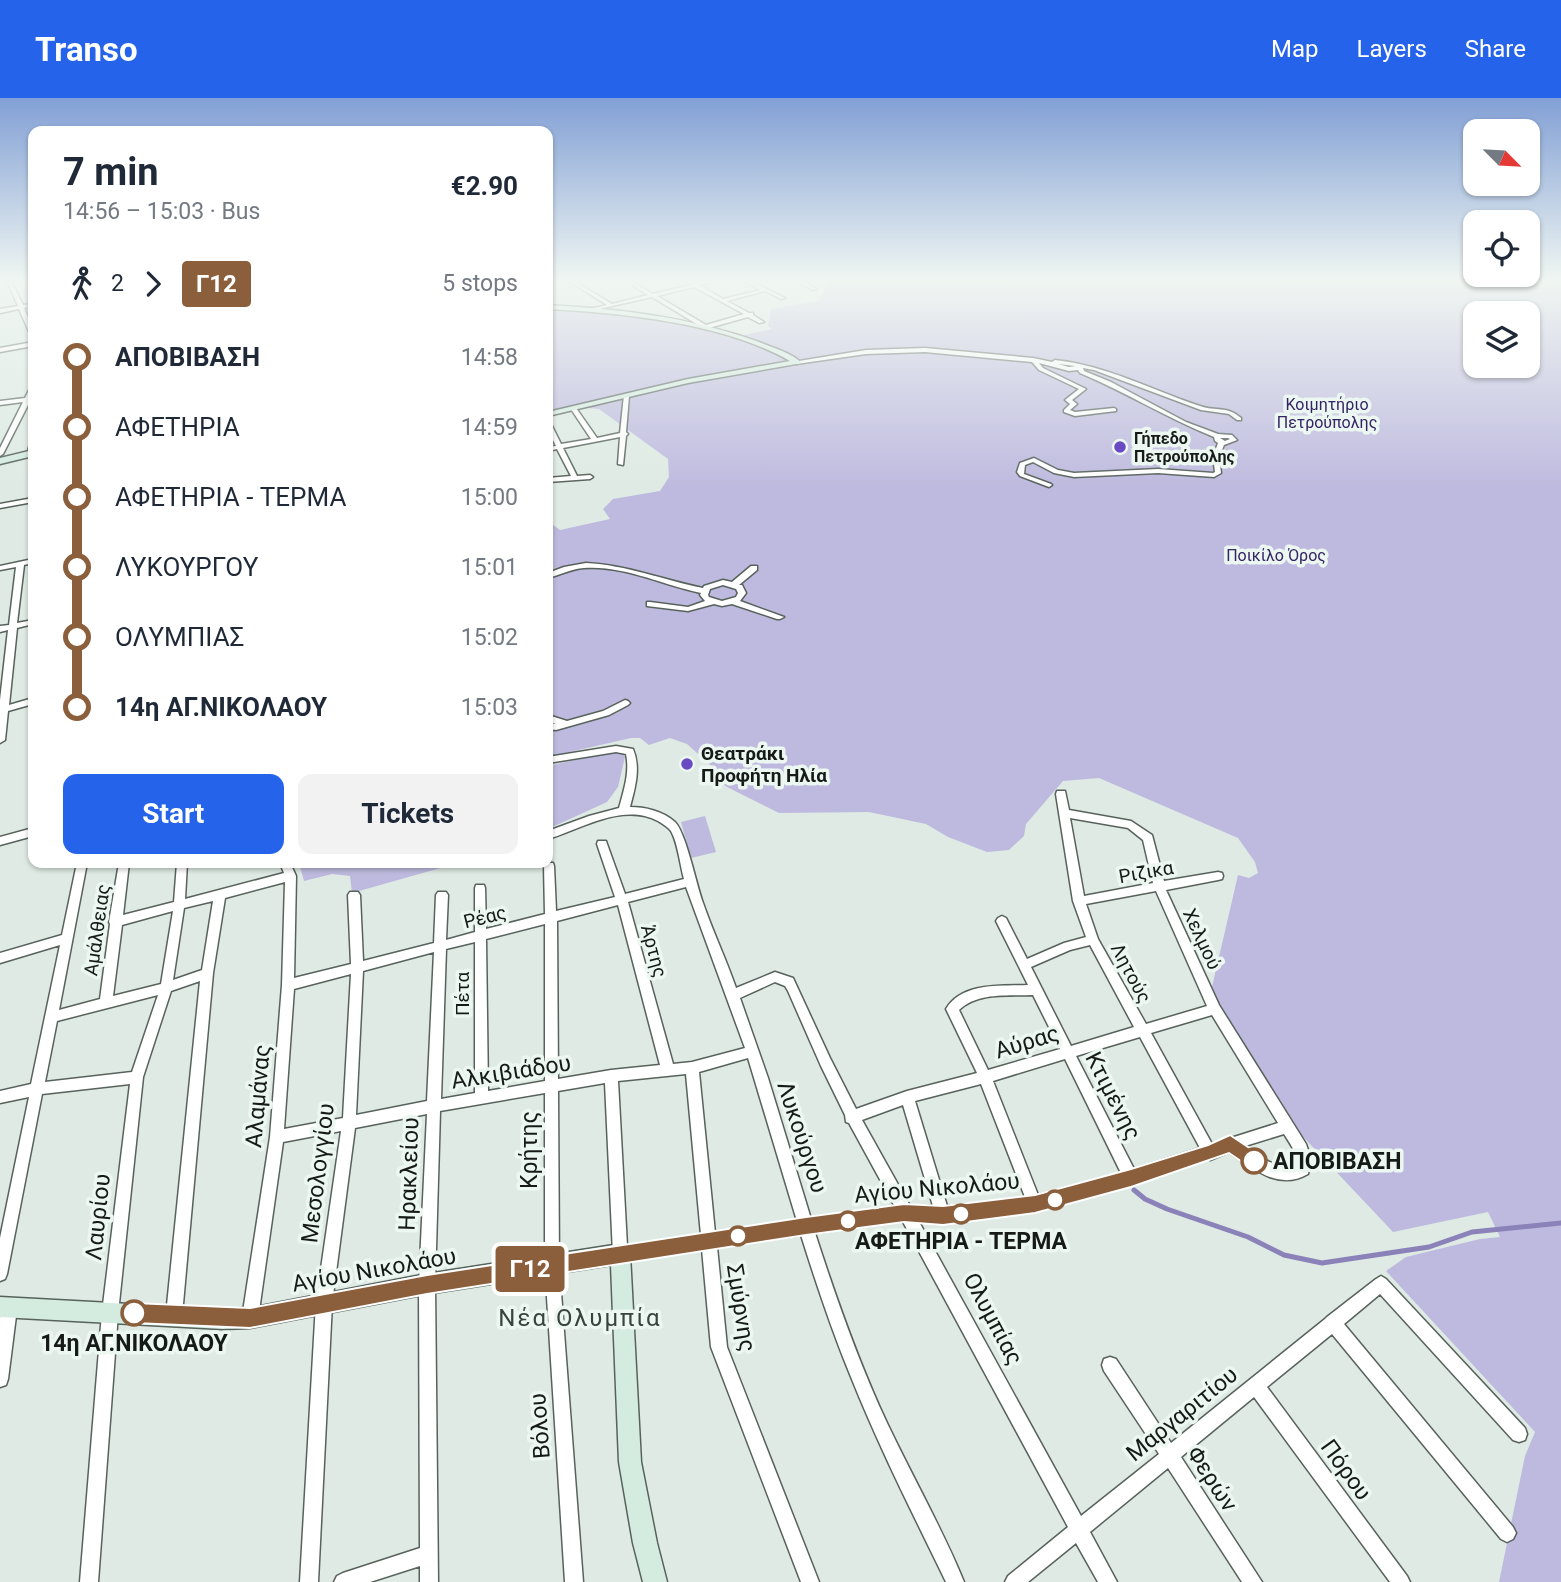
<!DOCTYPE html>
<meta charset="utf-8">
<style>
:root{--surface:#fff;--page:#f2f2f3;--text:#1f2937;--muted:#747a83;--accent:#2563eb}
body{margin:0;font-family:Roboto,sans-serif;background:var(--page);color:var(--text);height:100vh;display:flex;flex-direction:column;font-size:26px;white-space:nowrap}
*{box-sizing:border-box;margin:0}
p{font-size:23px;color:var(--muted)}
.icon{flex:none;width:38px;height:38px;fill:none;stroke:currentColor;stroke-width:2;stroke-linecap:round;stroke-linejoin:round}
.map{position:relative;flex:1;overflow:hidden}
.side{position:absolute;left:28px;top:28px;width:525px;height:742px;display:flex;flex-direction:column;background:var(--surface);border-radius:14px;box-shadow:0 2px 5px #0004}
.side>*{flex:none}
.badge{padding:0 14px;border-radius:5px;font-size:24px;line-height:46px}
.needle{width:46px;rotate:114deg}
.buttons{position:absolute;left:1463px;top:21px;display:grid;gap:14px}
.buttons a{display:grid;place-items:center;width:77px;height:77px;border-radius:14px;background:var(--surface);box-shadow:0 2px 5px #0004;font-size:35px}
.map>.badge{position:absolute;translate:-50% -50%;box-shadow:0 0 0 4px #fff}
.legs{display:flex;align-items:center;gap:10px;height:77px;padding:0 35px;font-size:23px}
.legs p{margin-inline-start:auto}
.summary{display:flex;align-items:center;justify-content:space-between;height:119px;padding:0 35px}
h1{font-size:38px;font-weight:700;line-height:52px}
.button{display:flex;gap:14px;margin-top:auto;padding:14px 35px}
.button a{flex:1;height:80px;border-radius:14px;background:var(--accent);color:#fff;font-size:28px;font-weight:700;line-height:80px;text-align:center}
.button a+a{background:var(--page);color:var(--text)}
ul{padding:0 35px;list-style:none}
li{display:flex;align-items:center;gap:24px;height:70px;font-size:26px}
li i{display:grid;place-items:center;width:10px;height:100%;margin:0 9px;background:currentColor}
li i::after{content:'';width:18px;height:18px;margin:-9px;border:5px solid;border-radius:50%;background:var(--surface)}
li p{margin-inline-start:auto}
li:first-child i{background:linear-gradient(#0000 50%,currentColor 0)}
li:last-child i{background:linear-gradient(currentColor 50%,#0000 0)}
header{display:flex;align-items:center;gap:42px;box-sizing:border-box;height:98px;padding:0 35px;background:var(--accent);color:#fff}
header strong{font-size:33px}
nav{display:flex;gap:38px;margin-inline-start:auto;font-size:24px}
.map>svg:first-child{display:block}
.green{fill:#bebadf;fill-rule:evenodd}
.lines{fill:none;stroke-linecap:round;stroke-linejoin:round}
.stream{stroke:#8a82b8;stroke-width:5}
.street-casing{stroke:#58625c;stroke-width:3}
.secondary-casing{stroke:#58625c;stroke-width:3}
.street{fill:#fff;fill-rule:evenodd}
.secondary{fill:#d4ebe0;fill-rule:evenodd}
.line-1{fill:#8b5e3c;stroke:#fff;stroke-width:2}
.poi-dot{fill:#694ac3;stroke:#ebf7f0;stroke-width:2.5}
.stop-1-dot{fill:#fff;stroke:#8b5e3c;stroke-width:3.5}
.labels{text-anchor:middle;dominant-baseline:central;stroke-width:7;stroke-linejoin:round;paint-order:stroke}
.far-park-label{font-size:16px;fill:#342365;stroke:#ebf7f0}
.far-poi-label{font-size:16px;font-weight:bold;fill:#161a18;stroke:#ebf7f0;text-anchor:start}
.poi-label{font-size:19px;font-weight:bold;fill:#161a18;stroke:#ebf7f0;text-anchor:start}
.street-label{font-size:19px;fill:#161a18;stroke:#ebf7f0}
.near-street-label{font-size:23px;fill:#161a18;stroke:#ebf7f0}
.near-stop-label{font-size:23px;font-weight:bold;fill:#161a18;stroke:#ebf7f0}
.near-neighbourhood-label{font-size:24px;letter-spacing:2px;fill:#3a433e;stroke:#ebf7f0}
</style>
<header>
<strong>Transo</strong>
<nav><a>Map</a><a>Layers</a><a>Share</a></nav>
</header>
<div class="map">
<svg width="1561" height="1484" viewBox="0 0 1561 1484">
<rect width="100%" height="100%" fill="#deeae3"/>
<!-- green -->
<g class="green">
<path d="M825 181H1561V1484H1499L1525 1358 1535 1334 1386 1173 1406 1159 1480 1141 1500 1139 1488 1114 1393 1134 1293 1028 1224 919 1212 889 1238 777 1249 780 1258 775 1255 764 1238 740 1099 680 1063 683 1026 726 1024 738 1009 752 987 754 948 739 926 726 869 714 779 715 727 689 712 678 716 672 687 646 670 640 649 647 640 640H631L548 659V423L560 432 610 421 603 411 613 401 660 393 669 379 668 361 599 311 574 309 548 314V211L623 215 697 228 730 240 772 231 768 228 771 211 819 203 827 187ZM1475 215H1528V268H1475Z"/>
<polygon points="615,653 622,654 625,659 618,689 607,704 548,731 548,668"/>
<polygon points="705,718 716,754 691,760 681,724"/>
<polygon points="299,765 442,765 451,767 352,795 350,778 332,776 304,783"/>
</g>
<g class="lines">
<!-- stream -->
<polyline class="stream" points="1134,1092 1145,1101 1167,1111 1248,1139 1284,1157 1322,1165 1429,1149 1472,1134 1561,1125"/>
<defs>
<g id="street">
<polygon points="6,181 10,181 23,207 33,206 33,208 24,210 33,231 33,238 30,236 19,211 0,215 0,211 18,208"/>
<path d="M566 181H571L612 206 648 197 623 181H628L653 196 691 187 682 181H688L696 185 714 181H722L699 187 723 201 761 192 740 181H746L785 200 781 201 765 193 727 203 749 215H753V217L764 224 759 225 748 219 705 231 652 199 590 213V211L607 207ZM694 189 744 216 706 227 657 198Z"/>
<polygon points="793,181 799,181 817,191 813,192"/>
<polygon points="33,244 33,248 0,254 0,250"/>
<path d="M925 250 1033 260 1052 264 1055 262C1105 267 1152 292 1200 308 1217 314 1226 307 1241 320V322H1237L1229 316 1201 312 1094 272 1083 270 1084 273 1111 284 1186 324 1218 336 1232 337 1237 342 1224 347 1219 359 1221 375 1214 379 1158 375 1074 379 1054 375 1033 364 1025 367 1024 376 1051 386 1052 387 1049 389 1020 378 1017 374 1020 365 1034 360 1058 372 1074 375 1158 371 1213 375 1215 374 1213 359 1218 345 1215 343 1214 339C1168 321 1126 294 1080 275L1078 272 1069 273 1039 265 1043 270 1086 291 1072 302 1077 306 1070 312 1075 314 1114 310 1116 311V313L1075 318 1064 314V312L1070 306 1065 302 1079 291 1039 272 1032 264 925 254 866 256 796 266 793 264 866 252ZM1058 266 1075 268H1076L1069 269ZM1220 340H1228L1230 341 1225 343Z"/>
<polygon points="33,288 33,295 31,300 33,301 30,303 3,356 0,358 0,350 23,304 0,307 0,303 25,300 30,290"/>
<polygon points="624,297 629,298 626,334 628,336 626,338 623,367 618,366 620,339 563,350 577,378 590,377 593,379 590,381 548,384 548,380 571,378 557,351 548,353 548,349 556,348 548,332 548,324 551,326 561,346 591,341 571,311 574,309 576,310 597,340 620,335"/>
<polygon points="33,344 32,356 27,357 30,346"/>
<polygon points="33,400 33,404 0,410 0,406"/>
<polygon points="33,461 33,465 24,467 17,525 33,522 33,526 17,530 9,607 33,600 33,606 8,613 5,642 0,645 0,602 8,532 0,534 0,528 9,527 16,469 0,472 0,468"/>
<path d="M586 465C627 467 663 482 703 490L704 488 723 482 732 484 751 468H757V472L739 487H742L746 495 740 503 784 519 780 521H777L732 506 722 508 714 506 688 513 647 508V504H650L688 509 705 503 700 497 701 495C663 487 623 467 584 470 571 471 560 477 548 480V475L564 469ZM723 487 736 491 738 495 736 499 722 503 709 499 708 497 710 491Z"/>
<polygon points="625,602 628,603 630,605 628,607 609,617 556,632 548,631 548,625 556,626 548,623 548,617 567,623 603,613"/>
<path d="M616 648 633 651C641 670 635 690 630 709 645 709 663 713 675 724 686 735 696 786 703 805 713 834 726 861 736 890L775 874 793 880 830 960 856 1011 907 993 977 975 946 911C962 884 1001 888 1028 887L996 823 998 820 1002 818 1006 820 1027 861 1064 845 1086 839 1073 803 1056 696 1057 693H1065L1069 712 1131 723 1152 737 1164 783 1218 774 1222 775 1223 778 1222 781 1218 782 1166 792 1219 907 1306 1046 1311 1061 1308 1076C1279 1093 1253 1071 1229 1054L1210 1062 1208 1061 1131 1087 1035 1113 1032 1112 1002 1118 948 1123 943 1125 938 1122H918L1081 1418 1159 1356 1104 1273 1102 1267 1104 1261 1110 1259 1116 1261 1171 1345 1325 1221 1327 1219 1376 1181 1381 1178 1386 1181 1525 1330 1527 1336 1525 1342 1519 1344 1513 1342 1380 1196 1344 1226 1513 1429 1516 1435 1513 1441 1507 1444 1501 1441 1332 1236 1267 1289 1407 1478 1410 1484H1390L1254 1299 1181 1359 1262 1484H1242L1168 1370 1090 1434 1117 1484H1098L1076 1445 1028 1484H1005L1008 1478 1068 1429 902 1122 815 1135C836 1200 858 1263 887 1325 912 1378 942 1430 964 1484H946C913 1416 879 1349 851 1279 832 1233 816 1185 801 1137L717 1149 727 1249 819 1484H801L711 1249 702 1151 620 1163 615 1161 613 1156 605 985 558 993 559 1168 583 1484H565L545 1168V995L440 1013 435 1186 438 1484H420V1468L370 1484H334L337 1478 343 1475 420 1450 419 1186 427 1016 355 1030 332 1205 318 1484H300L316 1205 341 1033 283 1044 258 1220 255 1225 250 1228 245 1225 242 1220 270 1039 282 887 285 784 225 800 213 875 182 1217 179 1222 174 1225 169 1222 166 1217 200 883 171 893 143 979 118 1215 98 1484H80L102 1215 130 986 42 996 7 1176 5 1181 0 1183V1140L29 999 0 1005V993L31 986 60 847 0 865V855L62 837 77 765H87L59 912 100 901 110 826 109 824 119 765H129L123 817 174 804 177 765H187L185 801 284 775 280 765H290L296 778 294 880 351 866 348 797 350 794H358L360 797 363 863 434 845 436 797 438 794H446L448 797 446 842 475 834V790L476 787H484L485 790 486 831 545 816 544 768 545 765H553L554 768 556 813 615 799 597 746 598 743H606L607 746 625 796 684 781C680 767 678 745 671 733 668 729 663 726 658 723 623 704 581 731 548 741V733L589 718 619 710C624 692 630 674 626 656L616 654 548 665V659ZM1070 720 1128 730 1143 742 1153 785 1084 798ZM686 789 745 950 692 964 673 966 628 804ZM1156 793 1207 908 1146 926 1098 841 1086 806ZM213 803 202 872 173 882 184 810ZM618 807 660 967 611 972 558 981 557 823ZM173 813 161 886 113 898 122 827ZM545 826V983L488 993 486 841ZM475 844V995L441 1001 446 851ZM1090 847 1134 929 1071 948 1031 869 1070 852ZM434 854 427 1003 356 1017 363 873ZM351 876 343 1020 284 1031 294 891ZM775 884 785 888 788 893 821 968 845 1017 846 1024 849 1025 895 1109 811 1121 768 980 740 900ZM158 897 132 974 45 984 57 923ZM1033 897 1060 951 988 972 959 912C978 894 1008 898 1033 897ZM1212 917 1278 1025 1212 1046 1151 935ZM1140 939 1200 1050 1134 1071 1076 958ZM748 960 797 1123 715 1135 699 974ZM1065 961 1121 1075 1038 1097 993 983ZM686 976 701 1137 627 1148 618 983ZM981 986 1025 1099 1002 1103 947 1108 915 1003ZM903 1007 933 1108H910L862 1022ZM1284 1036C1290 1046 1298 1055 1296 1067 1278 1073 1260 1059 1245 1048Z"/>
<polygon points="33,730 33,738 0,747 0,739"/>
<polygon points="9,1202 14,1205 17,1210 8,1281 6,1287 0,1289 0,1220 4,1205"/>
</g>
<g id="secondary">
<path d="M548 207C620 211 691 219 759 244 773 250 790 254 802 265L688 285 548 318V314L688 281 790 263C724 225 623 215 548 211Z"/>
<polygon points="33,352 33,358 0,366 0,360"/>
<polygon points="620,1146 627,1149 630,1156 641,1364 657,1445 667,1484 643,1484 633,1445 619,1364 611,1167 427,1196 250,1230 223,1231 0,1219 0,1199 223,1211 250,1210 427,1176"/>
</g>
</defs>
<!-- street casing -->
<use href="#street" class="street-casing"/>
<!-- secondary casing -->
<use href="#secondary" class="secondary-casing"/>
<!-- street -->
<use href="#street" class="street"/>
<!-- secondary -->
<use href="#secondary" class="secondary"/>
</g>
<!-- sky -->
<linearGradient id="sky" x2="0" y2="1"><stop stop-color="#82a0d5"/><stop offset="0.47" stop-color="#f0f6f2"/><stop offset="1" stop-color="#f0f6f2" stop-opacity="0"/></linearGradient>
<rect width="1561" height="389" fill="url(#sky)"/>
<!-- line-1 -->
<polygon class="line-1" points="1230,1037 1260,1057 1263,1063 1260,1069 1254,1072 1229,1055 1131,1089 1035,1115 943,1127 904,1124 806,1137 427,1196 250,1230 134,1225 127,1222 124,1215 127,1208 134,1205 250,1210 427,1177 806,1119 904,1106 943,1108 1035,1097 1131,1071 1208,1047"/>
<!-- markers -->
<g class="poi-dot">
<circle cx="1120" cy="349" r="7"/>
<circle cx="687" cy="666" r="7"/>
</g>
<g class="stop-1-dot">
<circle cx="1254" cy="1063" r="12"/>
<circle cx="1055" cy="1102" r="9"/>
<circle cx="961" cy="1116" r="9"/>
<circle cx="848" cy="1123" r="9"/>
<circle cx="738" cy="1138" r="9"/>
<circle cx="134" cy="1215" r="12"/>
</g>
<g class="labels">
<!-- far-park labels -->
<g class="far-park-label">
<text x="1327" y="306">Κοιμητήριο<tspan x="1327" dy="18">Πετρούπολης</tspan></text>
<text x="1276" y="457">Ποικίλο Όρος</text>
</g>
<!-- far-poi labels -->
<g class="far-poi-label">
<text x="1134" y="340">Γήπεδο<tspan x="1134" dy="18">Πετρούπολης</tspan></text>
</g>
<!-- poi labels -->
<g class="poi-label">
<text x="701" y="655">Θεατράκι<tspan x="701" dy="22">Προφήτη Ηλία</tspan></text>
</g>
<!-- street labels -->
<g class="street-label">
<text transform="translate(1146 774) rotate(-10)">Ριζικα</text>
<text transform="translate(485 819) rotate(-14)">Ρέας</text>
<text transform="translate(97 832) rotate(-82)">Αμάλθειας</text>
<text transform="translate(1202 841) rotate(65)">Χελμού</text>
<text transform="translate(654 853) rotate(75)">Άρτης</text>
<text transform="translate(1131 875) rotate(62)">Λητούς</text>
<text transform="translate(462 896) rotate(-90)">Πέτα</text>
</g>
<!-- near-street labels -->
<g class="near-street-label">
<text transform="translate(1027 944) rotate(-17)">Αύρας</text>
<text transform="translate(511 974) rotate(-9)">Αλκιβιάδου</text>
<text transform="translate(258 998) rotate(-85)">Αλαμάνας</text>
<text transform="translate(1113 998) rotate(63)">Κτιμένης</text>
<text transform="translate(802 1039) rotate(72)">Λυκούργου</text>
<text transform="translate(529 1052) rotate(-90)">Κρήτης</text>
<text transform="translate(318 1075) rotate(-83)">Μεσολογγίου</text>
<text transform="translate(409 1076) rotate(-88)">Ηρακλείου</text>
<text transform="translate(937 1090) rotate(-5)">Αγίου Νικολάου</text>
<text transform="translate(98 1119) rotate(-84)">Λαυρίου</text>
<text transform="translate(374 1172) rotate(-10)">Αγίου Νικολάου</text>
<text transform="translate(741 1210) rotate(81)">Σμύρνης</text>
<text transform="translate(993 1221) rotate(62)">Ολυμπίας</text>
<text transform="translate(1182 1316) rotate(-39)">Μαργαριτίου</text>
<text transform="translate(540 1328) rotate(-94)">Βόλου</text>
<text transform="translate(1346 1372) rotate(54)">Πόρου</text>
<text transform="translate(1212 1381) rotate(57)">Φερών</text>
</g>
<!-- near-stop labels -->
<g class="near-stop-label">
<text x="1273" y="1063" text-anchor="start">ΑΠΟΒΙΒΑΣΗ</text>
<text x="961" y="1143">ΑΦΕΤΗΡΙΑ - ΤΕΡΜΑ</text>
<text x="134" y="1245">14η ΑΓ.ΝΙΚΟΛΑΟΥ</text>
</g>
<!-- near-neighbourhood labels -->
<g class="near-neighbourhood-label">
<text x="580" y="1220">Νέα Ολυμπία</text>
</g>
</g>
</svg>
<div class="buttons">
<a><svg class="needle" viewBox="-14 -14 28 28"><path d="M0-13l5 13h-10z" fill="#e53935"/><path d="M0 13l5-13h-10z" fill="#747a83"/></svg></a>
<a><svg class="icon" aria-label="locate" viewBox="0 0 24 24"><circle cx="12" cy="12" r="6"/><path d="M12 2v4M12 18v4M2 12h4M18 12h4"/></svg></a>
<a><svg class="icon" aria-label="layers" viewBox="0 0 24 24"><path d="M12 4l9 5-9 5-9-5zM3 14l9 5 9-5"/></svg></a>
</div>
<b class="badge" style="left:530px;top:1171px;background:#8b5e3c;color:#fff">Γ12</b>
<section class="side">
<div class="summary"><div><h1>7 min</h1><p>14:56 – 15:03 · Bus</p></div><b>€2.90</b></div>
<div class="legs"><svg class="icon" aria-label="walk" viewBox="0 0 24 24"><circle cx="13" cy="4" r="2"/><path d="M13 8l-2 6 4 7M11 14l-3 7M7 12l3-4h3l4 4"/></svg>2<svg class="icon" aria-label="forward" viewBox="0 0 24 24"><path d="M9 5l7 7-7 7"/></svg><b class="badge" style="background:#8b5e3c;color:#fff">Γ12</b><p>5 stops</p></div>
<ul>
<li><i style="color:#8b5e3c"></i><b>ΑΠΟΒΙΒΑΣΗ</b><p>14:58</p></li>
<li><i style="color:#8b5e3c"></i><span>ΑΦΕΤΗΡΙΑ</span><p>14:59</p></li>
<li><i style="color:#8b5e3c"></i><span>ΑΦΕΤΗΡΙΑ - ΤΕΡΜΑ</span><p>15:00</p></li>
<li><i style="color:#8b5e3c"></i><span>ΛΥΚΟΥΡΓΟΥ</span><p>15:01</p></li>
<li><i style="color:#8b5e3c"></i><span>ΟΛΥΜΠΙΑΣ</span><p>15:02</p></li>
<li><i style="color:#8b5e3c"></i><b>14η ΑΓ.ΝΙΚΟΛΑΟΥ</b><p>15:03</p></li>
</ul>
<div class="button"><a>Start</a><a>Tickets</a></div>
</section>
</div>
